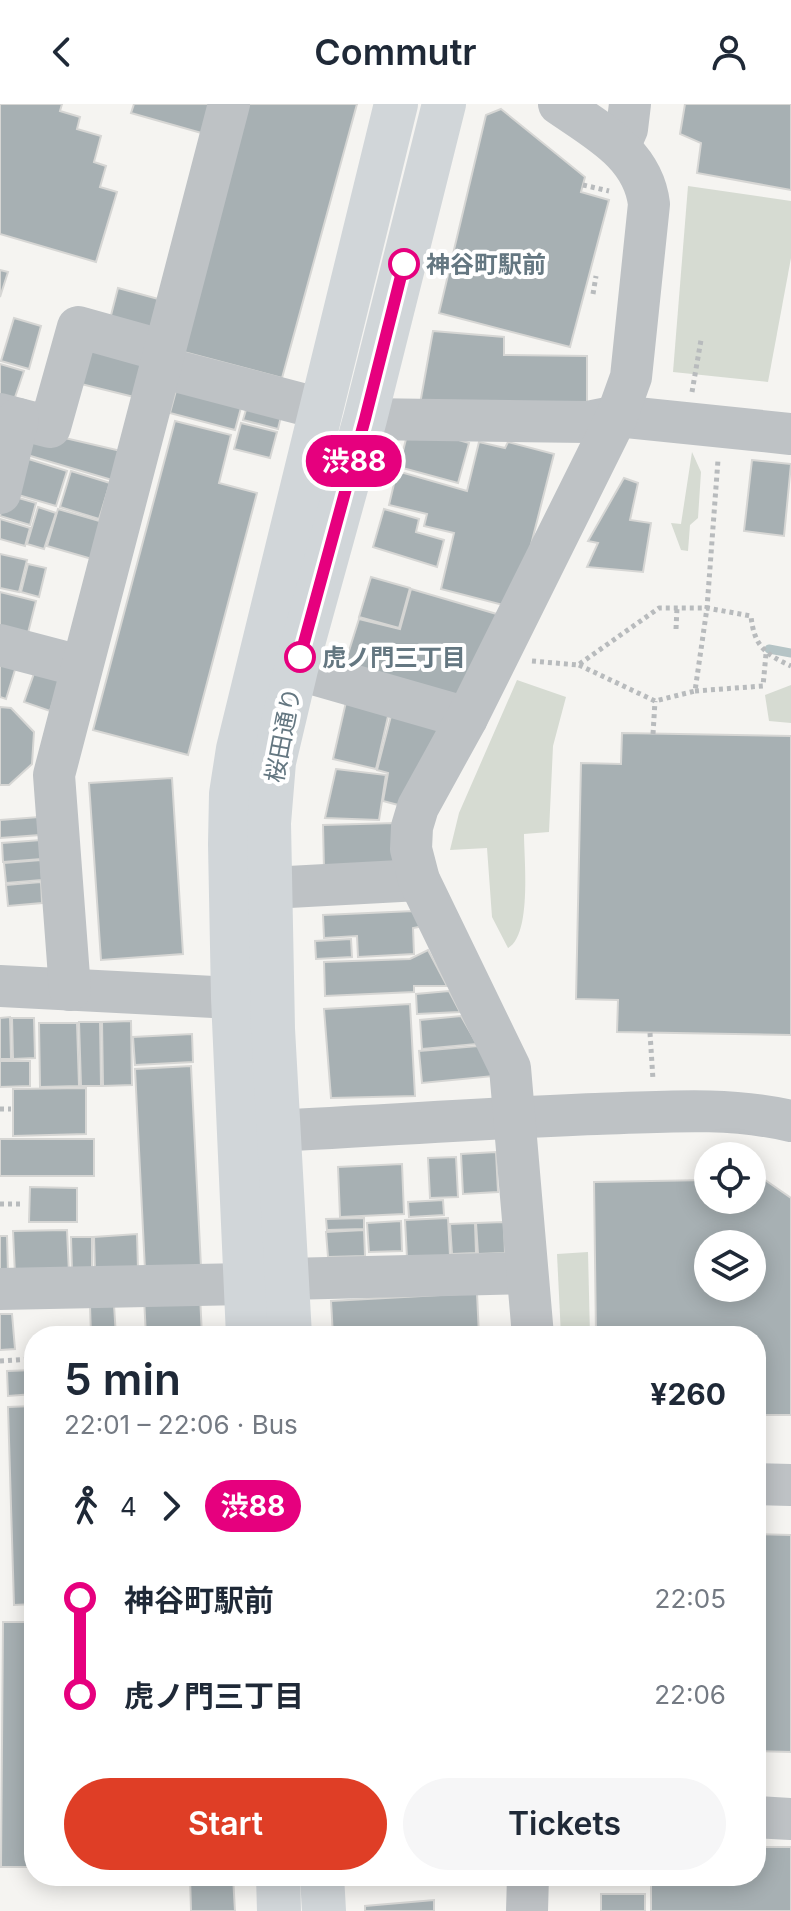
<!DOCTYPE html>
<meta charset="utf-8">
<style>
:root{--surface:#fff;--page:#f6f6f7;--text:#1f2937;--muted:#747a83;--accent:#df3e26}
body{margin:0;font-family:Inter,"Noto Sans JP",sans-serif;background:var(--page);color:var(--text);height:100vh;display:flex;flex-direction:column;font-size:30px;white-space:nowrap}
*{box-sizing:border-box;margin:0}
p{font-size:26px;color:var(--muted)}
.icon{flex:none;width:44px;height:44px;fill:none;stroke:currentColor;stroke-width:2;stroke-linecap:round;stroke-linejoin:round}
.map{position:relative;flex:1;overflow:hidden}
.panel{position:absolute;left:24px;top:1222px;width:742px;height:560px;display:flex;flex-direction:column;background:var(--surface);border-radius:32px;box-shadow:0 4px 20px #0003}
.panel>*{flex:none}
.badge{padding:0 16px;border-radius:26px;font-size:28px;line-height:52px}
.tools{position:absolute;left:694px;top:1038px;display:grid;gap:16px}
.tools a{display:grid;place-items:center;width:72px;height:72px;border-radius:50%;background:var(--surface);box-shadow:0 4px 20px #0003;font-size:40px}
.map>.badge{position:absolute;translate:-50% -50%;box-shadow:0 0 0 4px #fff}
.legs{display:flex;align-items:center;gap:12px;height:88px;padding:0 40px;font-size:26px}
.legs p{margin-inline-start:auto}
.headline{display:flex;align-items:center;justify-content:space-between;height:136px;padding:0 40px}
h1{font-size:44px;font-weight:600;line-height:60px}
.action{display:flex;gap:16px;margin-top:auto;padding:16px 40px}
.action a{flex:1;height:92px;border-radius:48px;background:var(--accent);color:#fff;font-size:32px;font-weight:600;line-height:92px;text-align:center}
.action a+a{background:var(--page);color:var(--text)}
ul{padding:0 40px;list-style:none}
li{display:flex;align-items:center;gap:28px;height:96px;font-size:30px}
li i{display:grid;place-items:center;width:12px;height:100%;margin:0 10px;background:currentColor}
li i::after{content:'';width:20px;height:20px;margin:-10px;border:6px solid;border-radius:50%;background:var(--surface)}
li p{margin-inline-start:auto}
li:first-child i{background:linear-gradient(#0000 50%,currentColor 0)}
li:last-child i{background:linear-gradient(currentColor 50%,#0000 0)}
header{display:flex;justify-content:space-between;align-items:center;height:104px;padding:0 40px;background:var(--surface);font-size:36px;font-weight:600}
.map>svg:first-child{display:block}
.green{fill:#d6dbd2}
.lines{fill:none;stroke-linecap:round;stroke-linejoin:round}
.stream{stroke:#b5c4c6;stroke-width:9}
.building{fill:#a7b0b3;stroke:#d6d6d4;stroke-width:2;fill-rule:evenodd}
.path{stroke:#b8bbbd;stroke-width:5;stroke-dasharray:4 4;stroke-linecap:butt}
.minor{stroke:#bec2c5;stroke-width:42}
.highway{stroke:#d1d6d9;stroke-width:44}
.line-1-casing{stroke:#fff;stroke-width:18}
.line-1{stroke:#e6007e;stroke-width:12}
.stop-1-dot{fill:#fff;stroke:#e6007e;stroke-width:4}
.labels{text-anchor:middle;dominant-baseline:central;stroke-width:8;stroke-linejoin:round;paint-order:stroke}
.stop-label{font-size:24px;font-weight:bold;fill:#647781;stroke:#fff;text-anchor:start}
.street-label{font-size:24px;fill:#647781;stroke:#fff}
</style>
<header><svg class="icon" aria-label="back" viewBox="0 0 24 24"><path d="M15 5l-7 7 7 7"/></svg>Commutr<svg class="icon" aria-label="person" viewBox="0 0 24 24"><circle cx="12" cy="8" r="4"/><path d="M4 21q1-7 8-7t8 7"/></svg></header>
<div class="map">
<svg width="791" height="1807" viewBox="0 0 791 1807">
<rect width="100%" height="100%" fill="#f5f4f1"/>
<!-- green -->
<g class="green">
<polygon points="688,82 791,97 791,154 768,278 673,268"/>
<polygon points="692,348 701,368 698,414 690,421 688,447 681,446 671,419 681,420"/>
<path d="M517 576 566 593 553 642 549 728 524 730C524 755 532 831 508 844L492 813 487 744 450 746 459 709Z"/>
<polygon points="791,581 791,619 769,617 765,591"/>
<polygon points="588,1148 590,1232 561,1232 557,1150"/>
</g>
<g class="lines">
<!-- stream -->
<polyline class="stream" points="769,545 791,549"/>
</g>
<!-- building -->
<g class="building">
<polygon points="0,0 62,0 60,7 80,13 77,25 101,32 94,58 106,62 100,83 117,88 96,158 0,130"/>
<polygon points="134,0 214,0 205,30 131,9"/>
<polygon points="249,0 357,0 282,274 180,247"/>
<polygon points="685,0 791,0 791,86 697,69 701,39 680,30"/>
<polygon points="501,5 585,73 581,88 609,96 570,243 439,209 486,11"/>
<polygon points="0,166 8,168 0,193"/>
<polygon points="118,184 162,196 152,234 108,223"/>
<polygon points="14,214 41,222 29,265 1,257"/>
<polygon points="433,227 504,233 504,251 587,252 587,300 420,300"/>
<polygon points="82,238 144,252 134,293 73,278"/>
<polygon points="0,260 24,267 12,302 0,298"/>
<polygon points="177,283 242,300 235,326 170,309"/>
<polygon points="248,299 282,308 278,325 243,316"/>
<polygon points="175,317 231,331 219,379 257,389 188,651 93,626"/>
<polygon points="241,319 277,328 270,354 234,345"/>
<polygon points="26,325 121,347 112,376 17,348"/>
<polygon points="407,331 452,334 469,339 458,379 399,363"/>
<polygon points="479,338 505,344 508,338 554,350 515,504 441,485 454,429 424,422 427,410 389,401 397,367 467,387"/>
<polygon points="19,352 67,367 56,402 8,388"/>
<polygon points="752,356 791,360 784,432 744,427"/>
<polygon points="71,367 110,379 99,415 60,403"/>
<polygon points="624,374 638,379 630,416 651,419 643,468 587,463 598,439 588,437"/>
<polygon points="5,390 36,399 30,421 0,412"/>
<polygon points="38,403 56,409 44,445 27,440"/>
<polygon points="58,405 103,418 92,455 47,442"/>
<polygon points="384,405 419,415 416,428 444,436 437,463 373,443"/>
<polygon points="0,415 30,424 25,442 0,435"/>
<polygon points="0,450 27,456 19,488 0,484"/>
<polygon points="28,460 46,464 39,493 21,488"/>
<polygon points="371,473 410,484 399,524 359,513"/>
<polygon points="411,485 500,511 456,601 342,569 359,515 400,525"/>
<polygon points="0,488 36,497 27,533 0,526"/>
<polygon points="0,550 18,556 6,595 0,593"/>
<polygon points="38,558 63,567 50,607 24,598"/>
<polygon points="346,598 389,608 376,665 333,655"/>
<polygon points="0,603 11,604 34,628 32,660 9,681 0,681"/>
<polygon points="392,608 447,620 406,703 383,697 388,669 377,666"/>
<polygon points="622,629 791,632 791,931 617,928 618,896 576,895 581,659 621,660"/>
<polygon points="336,665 386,671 379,716 325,714"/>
<polygon points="172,674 183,850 101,856 89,679"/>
<polygon points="39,713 40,731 0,734 0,716"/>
<polygon points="396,719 397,764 324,766 323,721"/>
<polygon points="41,736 42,755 3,758 2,739"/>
<polygon points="41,756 42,776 6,779 4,759"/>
<polygon points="41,778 42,799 8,802 6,781"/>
<polygon points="414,807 424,822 413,824 414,850 358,853 357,832 324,834 323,811"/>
<polygon points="351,835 352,853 316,855 315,837"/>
<polygon points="428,846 447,882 414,882 414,888 325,892 324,858 410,855"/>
<polygon points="449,887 460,908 417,910 416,890"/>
<polygon points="410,900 415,992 331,994 324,905"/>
<polygon points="461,912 477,940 422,945 420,916"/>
<polygon points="10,913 11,955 0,955 0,914"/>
<polygon points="12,914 34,914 35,954 13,955"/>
<polygon points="131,917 132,981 103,982 102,918"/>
<polygon points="79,918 100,918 101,982 81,982"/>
<polygon points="39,919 77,919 79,982 40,983"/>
<polygon points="192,930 193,958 135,961 133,933"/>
<polygon points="478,942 494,972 422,979 419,947"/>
<polygon points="0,957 30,957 30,982 0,983"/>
<polygon points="191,962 201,1163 145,1166 135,965"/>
<polygon points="86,984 86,1030 13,1032 13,985"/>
<rect x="0" y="1035" width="94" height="37"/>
<polygon points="496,1048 498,1088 463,1090 461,1050"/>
<polygon points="456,1053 458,1093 430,1094 428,1054"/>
<polygon points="402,1060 404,1110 340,1113 338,1063"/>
<path d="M708 1076V1096H752V1076H765L791 1094V1311H756V1232H596L594 1078ZM708 1140H752V1184H708Z"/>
<polygon points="30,1083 77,1084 77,1118 29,1118"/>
<polygon points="443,1096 444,1111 409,1113 408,1098"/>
<polygon points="364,1114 364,1125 327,1126 326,1115"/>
<polygon points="448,1114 450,1152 407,1154 405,1116"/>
<polygon points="401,1117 402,1147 369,1148 367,1119"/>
<polygon points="504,1118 505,1149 478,1150 476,1119"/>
<polygon points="475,1119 476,1149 452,1150 450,1120"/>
<polygon points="67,1126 69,1169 15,1170 13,1127"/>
<polygon points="364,1126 365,1152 328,1153 326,1128"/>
<polygon points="137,1130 138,1166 95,1168 94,1133"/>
<polygon points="0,1132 7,1132 8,1169 0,1170"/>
<polygon points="71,1133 92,1133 92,1168 72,1168"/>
<polygon points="477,1189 479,1232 333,1232 331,1197"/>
<polygon points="200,1191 202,1232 146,1232 144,1194"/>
<polygon points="114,1201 116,1232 91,1232 90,1202"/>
<polygon points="0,1210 12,1210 15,1245 0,1246"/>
<polygon points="34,1266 34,1290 8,1292 7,1267"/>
<polygon points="34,1302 34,1500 14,1501 8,1303"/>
<polygon points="756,1430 791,1431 791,1648 756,1647"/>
<polygon points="3,1518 34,1518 34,1763 1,1763"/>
<polygon points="756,1743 791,1743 791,1807 651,1807 651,1772 756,1772"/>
<polygon points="190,1772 233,1772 235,1807 191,1807"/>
<rect x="619" y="1772" width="30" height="7"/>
<rect x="601" y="1790" width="44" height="17"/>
<polygon points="434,1796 434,1807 365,1807 365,1802"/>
</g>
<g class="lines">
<!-- path -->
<g class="path">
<polyline points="583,81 609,87"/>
<polyline points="593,190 596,172"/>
<polyline points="692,288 701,236"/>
<polyline points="676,525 677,504"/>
<polyline points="532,557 578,561 659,504 707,504 718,356"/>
<path d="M579 561 655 597 695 587 707 504 751 512C754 542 765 550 791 562"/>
<polyline points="695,587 763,582 766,550"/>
<polyline points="653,630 655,597"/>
<polyline points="650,929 653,976"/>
<polyline points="0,1005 11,1005"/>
<polyline points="0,1100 24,1100"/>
<polyline points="0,1257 34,1255"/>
</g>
<!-- minor -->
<g class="minor">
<polyline points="619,43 627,25 630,0"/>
<polyline points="160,263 321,305"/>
<polyline points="0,310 50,323 78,223 164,247"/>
<polyline points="365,315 587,318 617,312 791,330"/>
<polyline points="0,389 18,315"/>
<polyline points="0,541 80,562"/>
<polyline points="296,565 467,614"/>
<polyline points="270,784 419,776"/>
<polyline points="0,882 233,894"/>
<polyline points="70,886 54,671 229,0"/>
<path d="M279 1027C384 1021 490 1014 596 1010 662 1008 726 1002 791 1017"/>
<polyline points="287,1175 527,1169"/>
<polyline points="0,1185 245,1180"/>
<path d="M533 1232 510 964 419 776 411 745 412 723 418 703 467 614 617 312 631 273 649 100C643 50 598 27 559 0"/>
<polyline points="756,1380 791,1381"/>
<polyline points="756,1713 791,1715"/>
<polyline points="527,1807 528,1772"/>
</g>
<!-- highway -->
<g class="highway">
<polyline points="248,1232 233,894 230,740 231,690 238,645 396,0"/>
<polyline points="290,1232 273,925 269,719 274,658 296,565 365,315 444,0"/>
<polyline points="278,1772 279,1807"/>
<polyline points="322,1772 324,1807"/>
</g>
</g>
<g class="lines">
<defs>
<polyline id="line-1" points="300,553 365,315 404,160"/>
</defs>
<!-- line-1 casing -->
<use href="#line-1" class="line-1-casing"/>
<!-- line-1 -->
<use href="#line-1" class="line-1"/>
</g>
<!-- markers -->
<g class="stop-1-dot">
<circle cx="404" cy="160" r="14"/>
<circle cx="300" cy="553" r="14"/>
</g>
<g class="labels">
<!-- stop labels -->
<g class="stop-label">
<text x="426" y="160">神谷町駅前</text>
<text x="322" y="553">虎ノ門三丁目</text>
</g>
<!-- street labels -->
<g class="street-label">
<text transform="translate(283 631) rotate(-79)">桜田通り</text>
</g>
</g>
</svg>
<div class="tools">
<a><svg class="icon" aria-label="locate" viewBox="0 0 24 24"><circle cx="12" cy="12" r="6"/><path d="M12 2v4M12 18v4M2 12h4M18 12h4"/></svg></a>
<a><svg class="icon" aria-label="layers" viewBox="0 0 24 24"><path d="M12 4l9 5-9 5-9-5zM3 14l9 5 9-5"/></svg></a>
</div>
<b class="badge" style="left:354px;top:357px;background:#e6007e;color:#fff">渋88</b>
<section class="panel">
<div class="headline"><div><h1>5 min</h1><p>22:01 – 22:06 · Bus</p></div><b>¥260</b></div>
<div class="legs"><svg class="icon" aria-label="walk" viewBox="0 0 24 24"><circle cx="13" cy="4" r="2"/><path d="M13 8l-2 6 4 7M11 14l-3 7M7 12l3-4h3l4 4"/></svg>4<svg class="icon" aria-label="forward" viewBox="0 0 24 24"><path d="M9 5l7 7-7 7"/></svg><b class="badge" style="background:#e6007e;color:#fff">渋88</b></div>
<ul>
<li><i style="color:#e6007e"></i><b>神谷町駅前</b><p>22:05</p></li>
<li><i style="color:#e6007e"></i><b>虎ノ門三丁目</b><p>22:06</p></li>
</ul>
<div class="action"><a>Start</a><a>Tickets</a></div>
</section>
</div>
